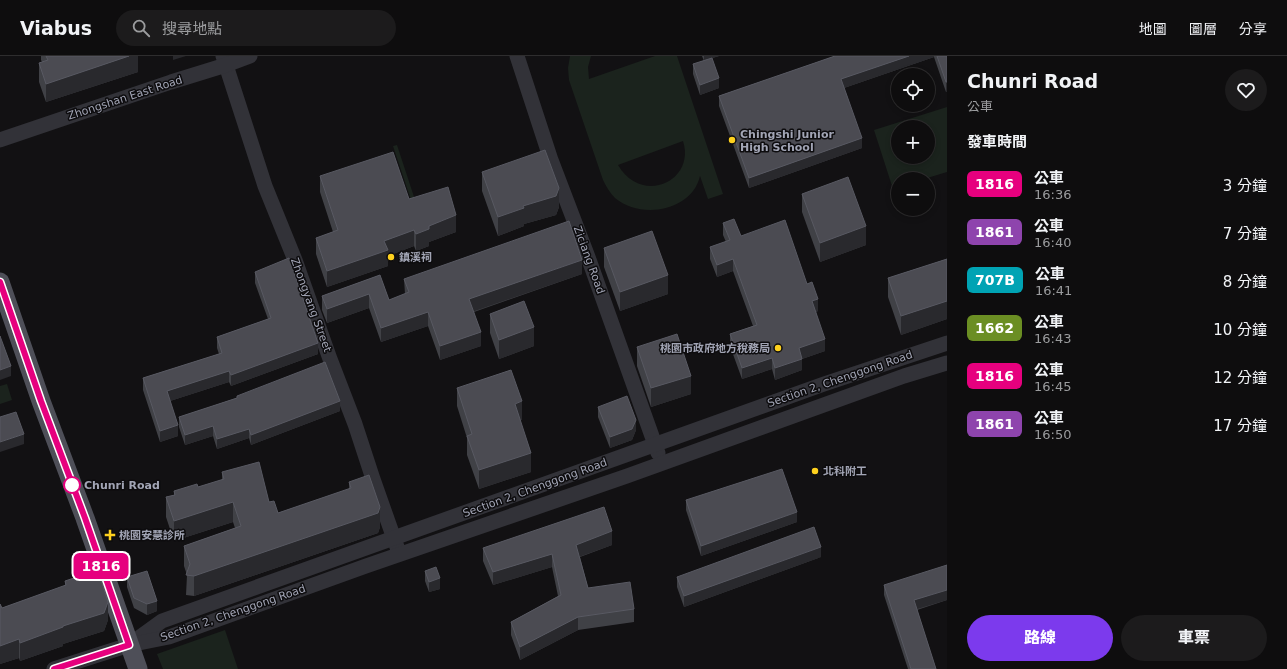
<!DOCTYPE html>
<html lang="zh-TW">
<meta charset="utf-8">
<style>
:root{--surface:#0e0d0e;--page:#1c1b1c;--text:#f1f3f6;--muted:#9b9c9e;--line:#2e2d2e;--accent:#7c3aed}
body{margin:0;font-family:"DejaVu Sans","Noto Sans TC",sans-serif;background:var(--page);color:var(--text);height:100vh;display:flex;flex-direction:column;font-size:15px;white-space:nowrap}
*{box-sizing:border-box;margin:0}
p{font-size:13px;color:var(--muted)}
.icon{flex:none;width:22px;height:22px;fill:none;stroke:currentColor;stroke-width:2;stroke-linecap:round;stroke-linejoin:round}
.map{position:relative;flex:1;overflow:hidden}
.details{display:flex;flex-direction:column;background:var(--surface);width:340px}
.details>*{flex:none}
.badge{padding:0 8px;border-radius:6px;font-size:14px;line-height:26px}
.fabs{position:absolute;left:891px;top:12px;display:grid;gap:8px}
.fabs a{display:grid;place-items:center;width:44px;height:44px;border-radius:50%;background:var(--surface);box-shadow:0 2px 6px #0003,0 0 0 1px var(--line);font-size:20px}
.map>.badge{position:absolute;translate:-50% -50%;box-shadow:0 0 0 2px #fff}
h2{padding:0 20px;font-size:15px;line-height:36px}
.round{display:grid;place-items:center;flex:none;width:42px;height:42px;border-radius:21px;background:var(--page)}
.summary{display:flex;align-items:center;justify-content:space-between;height:68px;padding:0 20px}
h1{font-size:19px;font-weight:800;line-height:30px}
.cta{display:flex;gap:8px;margin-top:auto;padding:8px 20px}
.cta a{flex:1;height:46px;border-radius:24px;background:var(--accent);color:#fff;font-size:16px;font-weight:800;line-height:46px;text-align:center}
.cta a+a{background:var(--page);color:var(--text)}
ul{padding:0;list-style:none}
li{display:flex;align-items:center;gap:12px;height:48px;padding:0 20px}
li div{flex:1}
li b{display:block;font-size:15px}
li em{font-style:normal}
li .badge{min-width:44px;font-weight:700;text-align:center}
header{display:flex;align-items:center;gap:24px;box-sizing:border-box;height:56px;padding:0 20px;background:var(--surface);border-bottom:1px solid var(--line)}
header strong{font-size:19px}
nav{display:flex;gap:22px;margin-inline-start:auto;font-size:14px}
.search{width:280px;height:36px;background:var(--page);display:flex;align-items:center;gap:10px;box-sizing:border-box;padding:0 14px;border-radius:22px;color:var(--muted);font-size:15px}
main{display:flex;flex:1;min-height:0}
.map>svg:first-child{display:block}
.green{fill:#1b231d;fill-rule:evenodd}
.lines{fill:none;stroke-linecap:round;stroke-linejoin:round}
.minor{stroke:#323238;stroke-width:15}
.major{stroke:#4e4f58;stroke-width:19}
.wall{fill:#404146}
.shaded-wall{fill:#29292d}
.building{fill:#4b4b52;stroke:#585962}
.line-casing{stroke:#fff;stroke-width:9}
.line{stroke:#e6007e;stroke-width:6}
.poi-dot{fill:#fed11e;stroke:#0d0c0e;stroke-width:1.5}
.stop-dot{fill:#fff;stroke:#e6007e;stroke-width:2}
.labels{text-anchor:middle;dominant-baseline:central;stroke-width:3;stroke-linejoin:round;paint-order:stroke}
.street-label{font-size:11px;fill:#a2a5b5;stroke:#0d0c0e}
.poi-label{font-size:11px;font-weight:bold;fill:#a2a5b5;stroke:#0d0c0e;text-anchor:start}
.stop-label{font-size:11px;font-weight:bold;fill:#a2a5b5;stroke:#0d0c0e;text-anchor:start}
</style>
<header>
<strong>Viabus</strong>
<div class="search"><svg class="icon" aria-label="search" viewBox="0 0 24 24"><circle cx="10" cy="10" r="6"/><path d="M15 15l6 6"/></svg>搜尋地點</div>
<nav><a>地圖</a><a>圖層</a><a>分享</a></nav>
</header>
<main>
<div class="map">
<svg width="947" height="613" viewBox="0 0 947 613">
<rect width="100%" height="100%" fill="#121113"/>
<!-- green -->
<g class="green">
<path d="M570 0H591L588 11 589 23 655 0H677L723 138 708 143 700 120C692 155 641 164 615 142 610 137 606 130 603 124L569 24 568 12ZM683 85C696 125 642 150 618 109Z"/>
<path d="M947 51V116L924 123H898V132L893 133 874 74ZM898 71H928V101H898Z"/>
<polygon points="397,89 417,150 415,156 393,90"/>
<polygon points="7,328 12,344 0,348 0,330"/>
<polygon points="225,574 238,613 163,613 157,598"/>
</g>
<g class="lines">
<!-- minor -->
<g class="minor">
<polyline points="223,0 265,130 295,204 330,303 355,368 373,423 397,491"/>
<polyline points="517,0 551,104 588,201 658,397"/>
<polyline points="0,84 171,26 226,9 250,0"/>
<polyline points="133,586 162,565 824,328 947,287"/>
<polyline points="54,613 129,589 169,581 366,510 627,420 904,320 947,307"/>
</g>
<!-- major -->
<polyline class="major" points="0,226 41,345 85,462 138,613"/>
</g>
<!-- wall -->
<g class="wall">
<polygon points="41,0 138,0 138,16 46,46 39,26 39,7 42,6 41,4"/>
<polygon points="702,0 719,0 712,2 719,32 700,39 693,18 693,8 704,5"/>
<polygon points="835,0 947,0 947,36 946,36 934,1 844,32 862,92 749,132 719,50 719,40"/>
<polygon points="482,116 559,151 556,159 524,168 524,170 498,180 482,135"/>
<polygon points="320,120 409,143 456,176 429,186 429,190 416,195 414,190 388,200 388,210 327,231 316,198 316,182 333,176 320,136"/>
<polygon points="802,138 866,189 820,206 802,156"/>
<polygon points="723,167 807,228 818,255 816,256 825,295 802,303 802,314 775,324 772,313 742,323 730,290 730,278 753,270 733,215 717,221 710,203 710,191 726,186 723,179"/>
<polygon points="604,192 668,238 620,255 604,211"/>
<polygon points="947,203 947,263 901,279 888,241 888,222"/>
<polygon points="255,216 318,298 231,330 229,326 170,345 178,380 160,386 143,334 143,322 219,298 217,292 217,281 268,263 255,227"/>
<polygon points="582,218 474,256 481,290 440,304 428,270 381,286 369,252 327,267 322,254 322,240 380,219 389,244 405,238 404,223"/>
<polygon points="490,258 534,290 499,303 490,277"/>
<polygon points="637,291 691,338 651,351 637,310"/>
<polygon points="457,332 522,364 520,364 531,416 479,433 467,399 467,382 457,350"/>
<polygon points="237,340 340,355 251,389 249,382 217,393 213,380 185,389 179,371 179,361 237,342"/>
<polygon points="598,351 636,374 632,384 610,392 598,361"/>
<polygon points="222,416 269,446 278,457 349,433 349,426 380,471 378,477 194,540 186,539 187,519 184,510 184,490 235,472 233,466 174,485 166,461 166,441 174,439 174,435 198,431 222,424"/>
<polygon points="686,444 797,466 701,500 686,454"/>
<polygon points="612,489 580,501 588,532 634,553 634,566 578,574 520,604 511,579 511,566 558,540 552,511 493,529 483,505 483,492"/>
<polygon points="821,501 684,551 677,531 677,521"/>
<polygon points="425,515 440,533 429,536 425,525"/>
<polygon points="127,521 157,555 147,559 134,552 127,531"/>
<polygon points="65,525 108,564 104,575 63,588 63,590 20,605 19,602 0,608 0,548 2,552 65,530"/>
<polygon points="884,529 947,544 917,554 936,613 908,613 884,539"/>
</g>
<!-- shaded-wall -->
<g class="shaded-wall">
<polygon points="129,0 138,0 138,16 46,46 46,28"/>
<polygon points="173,0 186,0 173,4"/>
<polygon points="704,0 719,0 704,5"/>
<polygon points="909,0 934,0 934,1 841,33 841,23"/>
<polygon points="719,22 719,32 700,39 700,29"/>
<rect x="946" y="26" width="1" height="10"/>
<polygon points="862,82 862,92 749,132 749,122"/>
<polygon points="559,132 559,151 556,159 524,168 524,170 498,180 498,161"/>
<polygon points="456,159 456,176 429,186 429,190 416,195 416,178 429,170"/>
<polygon points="866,170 866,189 820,206 820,187"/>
<polygon points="414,174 414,190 388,200 388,210 327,231 327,215 384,185"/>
<polygon points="733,203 733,215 717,221 717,209"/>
<polygon points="582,204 582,218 469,257 469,243"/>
<polygon points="668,219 668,238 620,255 620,236"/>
<polygon points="369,238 369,252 327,267 327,253"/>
<polygon points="818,243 818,255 812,257 812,245"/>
<polygon points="947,245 947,263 901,279 901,260"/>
<polygon points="428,256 428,270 381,286 381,272"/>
<polygon points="534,271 534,290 499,303 499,284"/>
<polygon points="481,276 481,290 440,304 440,290"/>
<polygon points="825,283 825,295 802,303 802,314 775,324 775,312 799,292"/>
<polygon points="318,287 318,298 231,330 231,319"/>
<polygon points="772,302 772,313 742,323 742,312"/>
<polygon points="11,310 11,320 0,324 0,314"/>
<polygon points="229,315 229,326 167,346 167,335"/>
<polygon points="691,320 691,338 651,351 651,332"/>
<polygon points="340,345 340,355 251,389 251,379"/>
<polygon points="522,345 522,364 515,366 515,348"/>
<polygon points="636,364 636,374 632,384 610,392 610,381"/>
<polygon points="178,369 178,380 160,386 160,375"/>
<polygon points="213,370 213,380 185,389 185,379"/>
<polygon points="249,373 249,382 217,393 217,383"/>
<polygon points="24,378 24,388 0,396 0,386"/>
<polygon points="531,397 531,416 479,433 479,414"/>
<polygon points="233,446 233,466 174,485 174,465"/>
<polygon points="380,451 380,471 378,477 194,540 194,520"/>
<polygon points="797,456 797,466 701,500 701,490"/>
<polygon points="612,475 612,489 576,502 576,489"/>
<polygon points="821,491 821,501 684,551 684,540"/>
<polygon points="552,498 552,511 493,529 493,516"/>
<polygon points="440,522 440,533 429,536 429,526"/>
<polygon points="947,534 947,544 914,554 914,544"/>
<polygon points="157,545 157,555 147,559 147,548"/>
<polygon points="108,546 108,564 104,575 63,588 63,590 20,605 20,587"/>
<polygon points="578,561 578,574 520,604 520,591"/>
<polygon points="19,583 19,602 0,608 0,590"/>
</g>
<!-- building -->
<g class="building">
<polygon points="46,0 129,0 46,28 39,7 48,4"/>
<polygon points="835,0 909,0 841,23 862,82 749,122 719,40"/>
<polygon points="937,0 947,0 947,26 946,26"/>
<polygon points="712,2 719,22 700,29 693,8"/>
<polygon points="545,94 559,132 556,140 523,150 524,152 498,161 482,116"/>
<polygon points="393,96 409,143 448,131 456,159 429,170 429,173 416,178 414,174 384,185 388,194 327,215 316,182 338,174 320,120"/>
<polygon points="848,121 866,170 820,187 802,138"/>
<polygon points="734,163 741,180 785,164 807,228 812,226 818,243 812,245 825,283 799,292 802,303 775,312 772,302 742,312 730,278 757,269 733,203 717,209 710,191 730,184 723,167"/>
<polygon points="569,165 582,204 469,243 481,276 440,290 428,256 381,272 369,238 327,253 322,240 380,219 389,244 409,236 404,223"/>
<polygon points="652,175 668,219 620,236 604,192"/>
<polygon points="289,202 318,287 231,319 229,315 167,335 178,369 160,375 143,322 222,297 217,281 271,262 255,216"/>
<polygon points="947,203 947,245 901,260 888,222"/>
<polygon points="524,245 534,271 499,284 490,258"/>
<polygon points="677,278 691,320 651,332 637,291"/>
<polygon points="0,280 11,310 0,314"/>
<polygon points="325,306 340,345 251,379 249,373 217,383 213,370 185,379 179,361 237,342 237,340"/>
<polygon points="511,314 522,345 515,348 531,397 479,414 467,380 472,378 457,332"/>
<polygon points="627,340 636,364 632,373 610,381 598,351"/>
<polygon points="16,356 24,378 0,386 0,361"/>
<polygon points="259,406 269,446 274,445 278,457 351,432 349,426 369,419 380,451 378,457 194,520 186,519 190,508 184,490 241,470 233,446 174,465 166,441 175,439 174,435 197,428 198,431 224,423 222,416"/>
<polygon points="782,413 797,456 701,490 686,444"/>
<polygon points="604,451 612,475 576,489 588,532 630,526 634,553 578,561 520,591 511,566 561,539 552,498 493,516 483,492"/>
<polygon points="814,471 821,491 684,540 677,521"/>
<polygon points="947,509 947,534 914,544 936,613 911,613 884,529"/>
<polygon points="436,511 440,522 429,526 425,515"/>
<polygon points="98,514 108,546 104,557 63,570 63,571 20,587 19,583 0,590 0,548 2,552 66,529 65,525"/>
<polygon points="147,515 157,545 147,548 134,542 127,521"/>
</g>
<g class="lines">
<defs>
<polyline id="line" points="0,226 41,345 85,462 129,589 54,613"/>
</defs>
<!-- line casing -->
<use href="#line" class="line-casing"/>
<!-- line -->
<use href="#line" class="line"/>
</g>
<!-- markers -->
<g class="poi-dot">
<circle cx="732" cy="84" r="4"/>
<circle cx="391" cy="201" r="4"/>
<circle cx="778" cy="292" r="4"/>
<circle cx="815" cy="415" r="4"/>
<path d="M108 473h4v4h4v4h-4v4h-4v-4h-4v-4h4z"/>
</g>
<circle class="stop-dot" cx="72" cy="429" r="8"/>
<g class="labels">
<!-- street labels -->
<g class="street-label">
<text transform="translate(125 42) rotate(-18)">Zhongshan East Road</text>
<text transform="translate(589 204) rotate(70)">Ziciang Road</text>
<text transform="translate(311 249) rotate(70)">Zhongyang Street</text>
<text transform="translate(840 323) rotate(-19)">Section 2, Chenggong Road</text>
<text transform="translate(535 432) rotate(-20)">Section 2, Chenggong Road</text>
<text transform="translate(233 557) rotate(-19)">Section 2, Chenggong Road</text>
</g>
<!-- poi labels -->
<g class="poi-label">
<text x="740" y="78">Chingshi Junior<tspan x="740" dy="13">High School</tspan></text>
<text x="399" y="201">鎮溪祠</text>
<text x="770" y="292" text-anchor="end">桃園市政府地方稅務局</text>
<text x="823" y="415">北科附工</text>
<text x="119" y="479">桃園安慧診所</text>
</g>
<!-- stop labels -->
<g class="stop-label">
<text x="84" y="429">Chunri Road</text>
</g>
</g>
</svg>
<div class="fabs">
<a><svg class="icon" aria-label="locate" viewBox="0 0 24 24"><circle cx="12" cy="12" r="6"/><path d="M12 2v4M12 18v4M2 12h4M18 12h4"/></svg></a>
<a>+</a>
<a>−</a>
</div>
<b class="badge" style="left:101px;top:510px;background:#e6007e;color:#fff">1816</b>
</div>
<section class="details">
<div class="summary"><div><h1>Chunri Road</h1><p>公車</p></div><a class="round"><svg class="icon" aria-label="heart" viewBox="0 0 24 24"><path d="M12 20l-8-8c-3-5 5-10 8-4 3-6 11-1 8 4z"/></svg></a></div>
<h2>發車時間</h2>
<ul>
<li><span class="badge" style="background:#e6007e;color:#fff">1816</span><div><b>公車</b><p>16:36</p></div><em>3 分鐘</em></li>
<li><span class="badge" style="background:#8e44ad;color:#fff">1861</span><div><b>公車</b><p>16:40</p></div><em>7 分鐘</em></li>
<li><span class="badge" style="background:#00a3b4;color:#fff">707B</span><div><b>公車</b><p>16:41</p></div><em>8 分鐘</em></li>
<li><span class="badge" style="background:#6b8e23;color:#fff">1662</span><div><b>公車</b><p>16:43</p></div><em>10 分鐘</em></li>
<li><span class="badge" style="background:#e6007e;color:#fff">1816</span><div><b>公車</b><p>16:45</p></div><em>12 分鐘</em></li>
<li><span class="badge" style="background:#8e44ad;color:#fff">1861</span><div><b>公車</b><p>16:50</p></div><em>17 分鐘</em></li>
</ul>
<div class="cta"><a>路線</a><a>車票</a></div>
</section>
</main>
